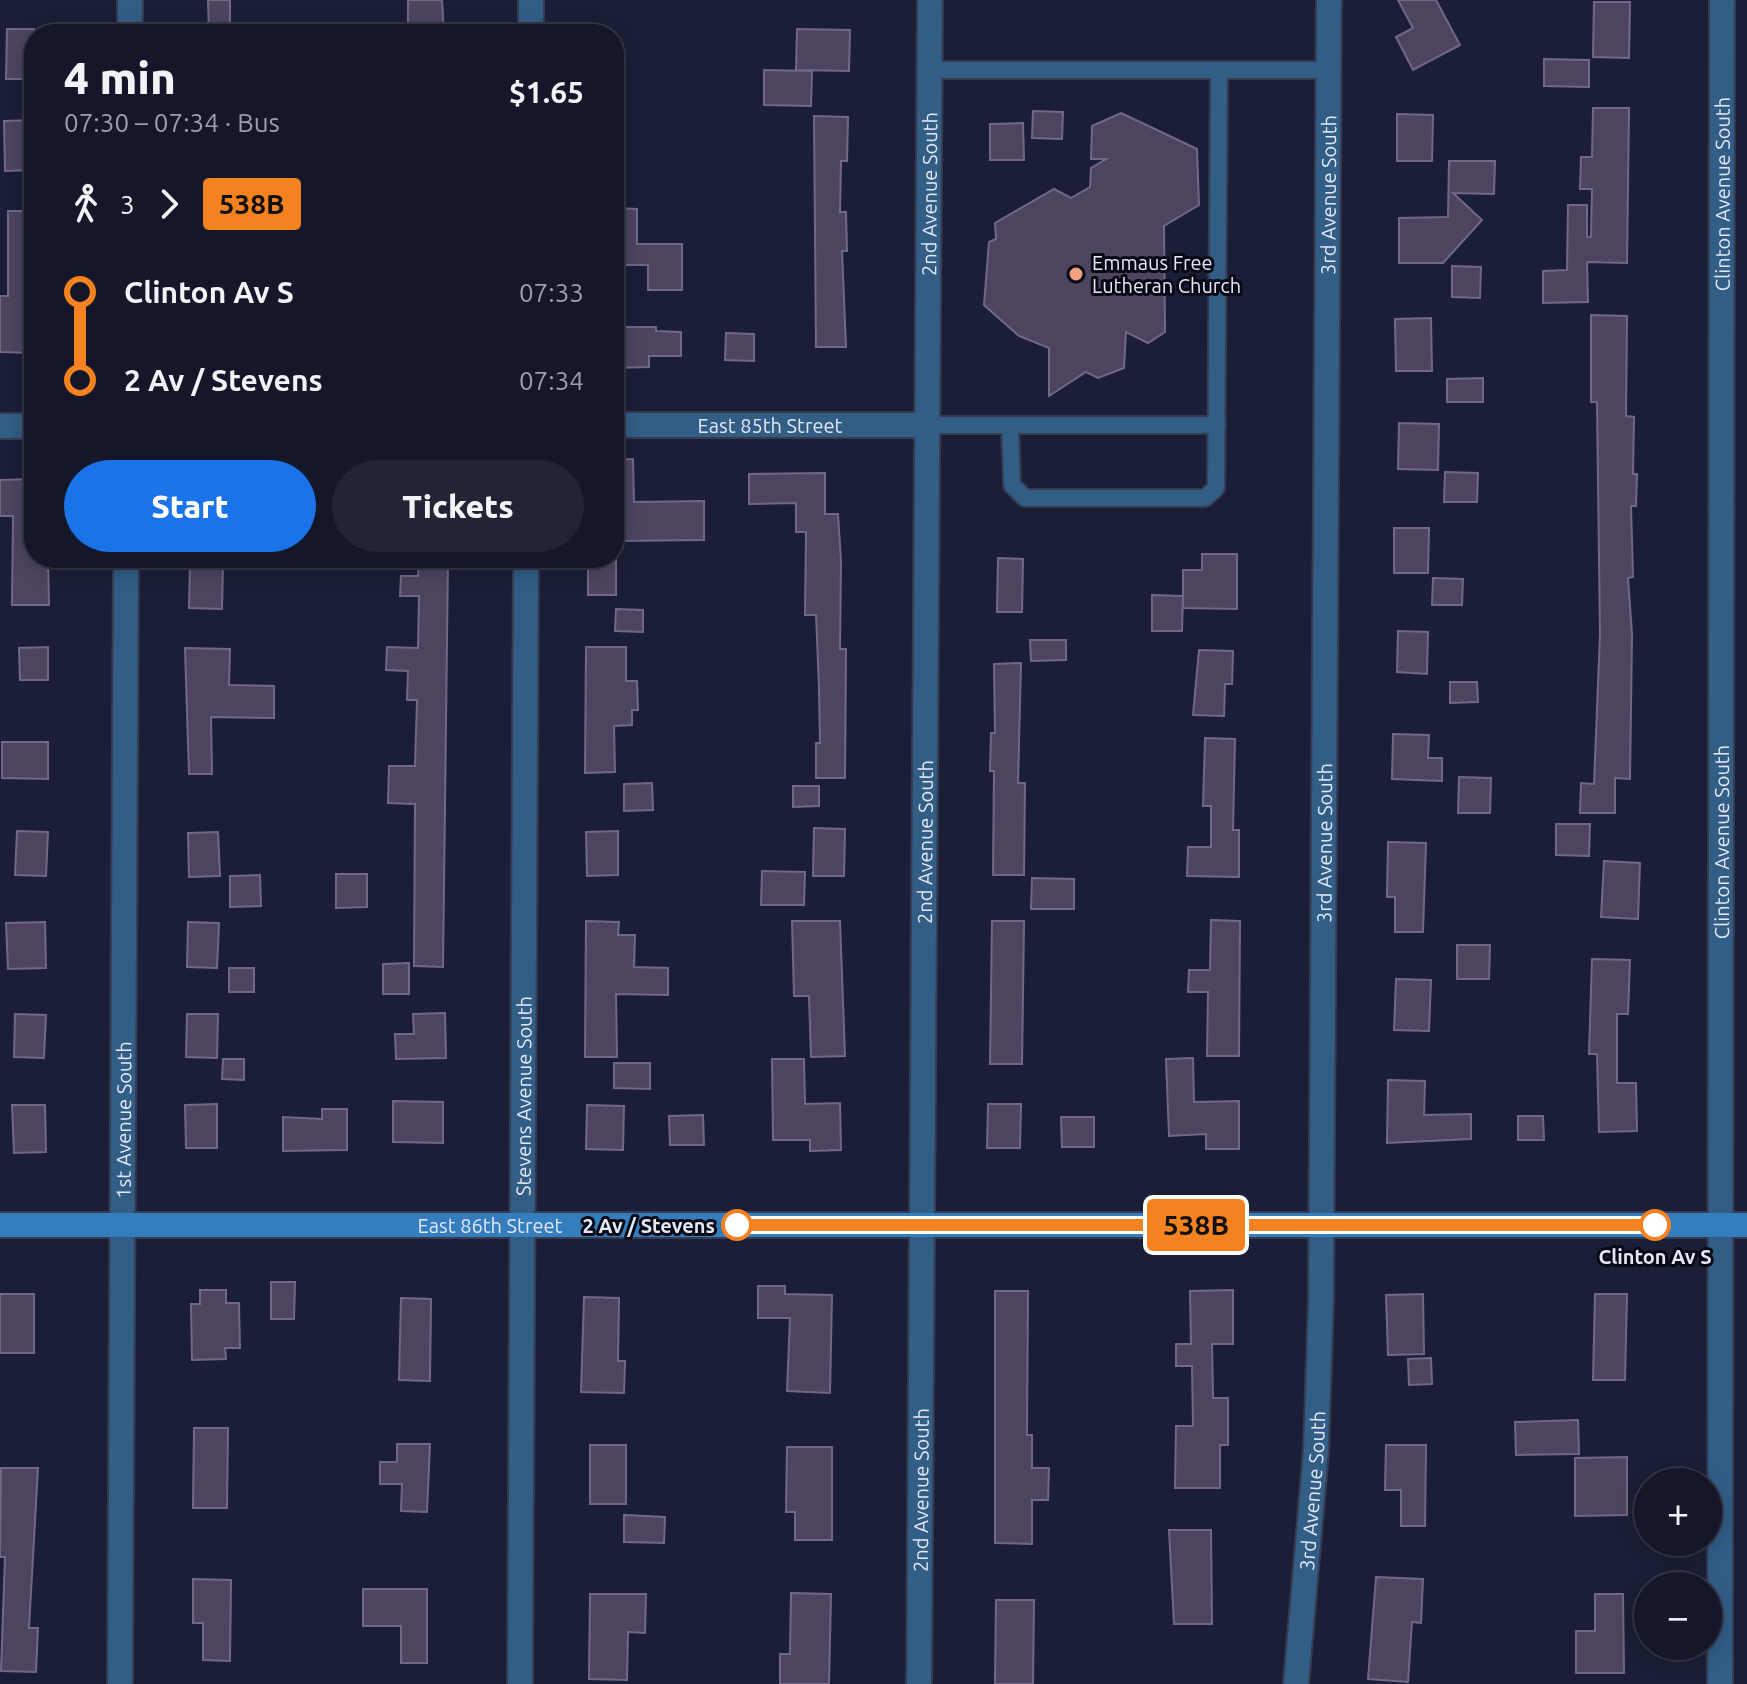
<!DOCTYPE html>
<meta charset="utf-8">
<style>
:root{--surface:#141729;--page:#212435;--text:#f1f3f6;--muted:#9d9fa8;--line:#333646;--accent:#1a73e8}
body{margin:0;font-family:Ubuntu,sans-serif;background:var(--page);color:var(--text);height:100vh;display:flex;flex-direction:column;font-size:30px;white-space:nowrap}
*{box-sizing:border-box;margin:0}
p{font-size:26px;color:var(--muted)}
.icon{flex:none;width:44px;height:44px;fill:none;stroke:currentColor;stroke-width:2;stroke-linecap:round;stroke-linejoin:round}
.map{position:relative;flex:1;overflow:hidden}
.panel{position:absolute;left:24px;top:24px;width:600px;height:544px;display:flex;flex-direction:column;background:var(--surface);border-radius:32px;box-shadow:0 4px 20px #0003,0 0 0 2px var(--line)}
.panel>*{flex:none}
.badge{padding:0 16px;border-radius:6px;font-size:28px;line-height:52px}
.buttons{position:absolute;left:1634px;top:1468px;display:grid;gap:16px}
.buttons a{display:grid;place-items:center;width:88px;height:88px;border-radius:50%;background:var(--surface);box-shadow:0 4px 20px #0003,0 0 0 2px var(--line);font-size:40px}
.map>.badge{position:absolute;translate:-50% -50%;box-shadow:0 0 0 4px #fff}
.legs{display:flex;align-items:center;gap:12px;height:88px;padding:0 40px;font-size:26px}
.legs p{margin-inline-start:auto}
.summary{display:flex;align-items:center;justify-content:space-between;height:136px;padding:0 40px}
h1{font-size:44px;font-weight:800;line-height:60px}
.cta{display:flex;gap:16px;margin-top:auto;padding:16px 40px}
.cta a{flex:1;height:92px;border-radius:48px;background:var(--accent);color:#fff;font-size:32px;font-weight:800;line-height:92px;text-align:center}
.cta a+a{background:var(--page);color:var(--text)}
ul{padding:0 40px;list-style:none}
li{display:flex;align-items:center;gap:28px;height:88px;font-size:30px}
li i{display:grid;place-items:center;width:12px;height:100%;margin:0 10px;background:currentColor}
li i::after{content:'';width:20px;height:20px;margin:-10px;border:6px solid;border-radius:50%;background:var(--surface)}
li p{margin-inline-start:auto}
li:first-child i{background:linear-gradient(#0000 50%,currentColor 0)}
li:last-child i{background:linear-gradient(currentColor 50%,#0000 0)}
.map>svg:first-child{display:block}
.building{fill:#4d4460;stroke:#726886;stroke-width:2}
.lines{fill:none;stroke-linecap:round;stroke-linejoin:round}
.lane-casing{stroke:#363b52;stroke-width:20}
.street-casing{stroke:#363b52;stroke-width:28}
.secondary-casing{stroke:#363b52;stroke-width:28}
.lane{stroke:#325d85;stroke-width:16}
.street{stroke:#325d85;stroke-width:24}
.secondary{stroke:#357ebe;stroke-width:24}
.line-1-casing{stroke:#fff;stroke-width:18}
.line-1{stroke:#f58220;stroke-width:12}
.poi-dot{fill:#f3a082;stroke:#070914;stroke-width:3}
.stop-1-dot{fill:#fff;stroke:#f58220;stroke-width:4}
.labels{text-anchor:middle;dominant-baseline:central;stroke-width:6;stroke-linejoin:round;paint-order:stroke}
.street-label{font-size:20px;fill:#e3e8f8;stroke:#070914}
.poi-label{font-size:20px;fill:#e3e8f8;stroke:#070914;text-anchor:start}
.stop-label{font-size:20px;font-weight:bold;fill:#e3e8f8;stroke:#070914;text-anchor:end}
</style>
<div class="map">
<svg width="1747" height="1684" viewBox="0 0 1747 1684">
<rect width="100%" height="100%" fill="#1a1f37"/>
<!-- building -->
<g class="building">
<polygon points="208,0 230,0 230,34 209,34"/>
<polygon points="408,0 442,0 444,34 408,34"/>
<polygon points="1398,0 1436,0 1460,45 1413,70 1396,37 1413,28"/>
<polygon points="1594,2 1630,2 1629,58 1593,57"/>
<polygon points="7,29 34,29 34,79 6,79"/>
<polygon points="797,29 850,30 849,71 796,70"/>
<polygon points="1544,59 1589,60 1589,87 1544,86"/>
<polygon points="764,70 812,71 811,106 764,105"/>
<polygon points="1593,108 1629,108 1627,263 1587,262 1588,302 1543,303 1543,271 1567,270 1568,205 1587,205 1587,237 1591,237 1592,189 1580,189 1581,157 1592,157"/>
<polygon points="1033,111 1063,112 1062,139 1032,138"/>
<polygon points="1121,113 1197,149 1199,205 1164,226 1165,332 1148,343 1126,332 1124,368 1098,378 1086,372 1049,396 1049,348 1019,336 984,305 989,242 996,239 995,223 1054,189 1071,198 1090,187 1091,168 1106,159 1091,159 1092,126"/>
<polygon points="1397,114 1433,115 1432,161 1397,161"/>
<polygon points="814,116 848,117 847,161 841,161 840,212 846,212 847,251 842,251 846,347 816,347"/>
<polygon points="34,120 34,170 5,171 4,121"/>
<polygon points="1023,123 1024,160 990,160 990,124"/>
<polygon points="1449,161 1495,161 1494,194 1453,193 1482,220 1443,263 1399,263 1399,218 1448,217"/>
<polygon points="614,208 637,209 637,244 682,244 682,290 648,290 648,265 614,265"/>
<polygon points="8,211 34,211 34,353 0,352 0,296 8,296"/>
<polygon points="1452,266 1481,267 1480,298 1452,297"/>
<polygon points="1591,315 1627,316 1626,416 1634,417 1633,474 1637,474 1636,506 1631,506 1633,577 1628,578 1632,634 1630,779 1615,778 1615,813 1580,813 1581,783 1594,784 1600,634 1597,402 1591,402"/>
<polygon points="1431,318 1432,371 1396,371 1395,319"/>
<polygon points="614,327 656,327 656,331 681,332 681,356 649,356 649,367 614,368"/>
<polygon points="726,333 754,334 754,361 725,360"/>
<polygon points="1483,378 1483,402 1447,402 1447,379"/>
<polygon points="1399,423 1439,424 1438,470 1398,469"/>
<polygon points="633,459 634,502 704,501 704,540 614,541 614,460"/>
<polygon points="1445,472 1478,473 1477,502 1444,502"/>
<polygon points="825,473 825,514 838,514 841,561 840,649 846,649 845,778 816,778 816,743 820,743 819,687 816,615 805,615 806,532 796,532 796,503 749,504 749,474"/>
<polygon points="34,479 34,558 48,558 49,605 12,605 13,516 0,516 0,480"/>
<polygon points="1394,528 1429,528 1428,573 1394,573"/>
<polygon points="1202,554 1237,554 1237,609 1183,608 1183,570 1202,570"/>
<rect x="588" y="558" width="28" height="37"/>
<polygon points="998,558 1023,559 1022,612 997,612"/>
<polygon points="419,559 448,559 443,967 414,966 415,804 388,803 389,766 415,766 417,700 407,700 408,671 386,670 387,647 418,648 419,596 400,596 401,576 418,576"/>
<polygon points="190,563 223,564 222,609 189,608"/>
<polygon points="1433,578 1463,579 1462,605 1432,605"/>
<polygon points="1152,595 1183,596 1182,631 1152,631"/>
<polygon points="616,609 643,610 643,632 615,631"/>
<polygon points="1398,631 1428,632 1427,674 1397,672"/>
<polygon points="1030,640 1066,640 1066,660 1031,661"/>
<polygon points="48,647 48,680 20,680 19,648"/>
<polygon points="586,647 626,647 626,681 637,681 638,710 632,710 632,725 614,726 615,772 585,773"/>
<polygon points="185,648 230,649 229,685 274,686 274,718 211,717 212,774 189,774"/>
<polygon points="1199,650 1233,651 1232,684 1225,684 1224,716 1193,715"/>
<polygon points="1021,663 1018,783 1025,783 1024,875 993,875 994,771 990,771 991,733 995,733 994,664"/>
<polygon points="1450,682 1477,682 1478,702 1450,703"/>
<polygon points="1393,734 1429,735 1428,758 1442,758 1442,781 1392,779"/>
<polygon points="1205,738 1235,739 1233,830 1239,830 1239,877 1187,876 1188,847 1211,847 1211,806 1203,806"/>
<polygon points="2,742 48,742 48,779 2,778"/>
<polygon points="1459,777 1491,778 1490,813 1458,813"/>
<polygon points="652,783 653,810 624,811 624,784"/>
<polygon points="793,786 819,786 819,806 793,807"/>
<polygon points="1556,824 1590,824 1589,856 1556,855"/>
<polygon points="814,828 845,829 844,876 813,876"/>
<polygon points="17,831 48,832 46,876 15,875"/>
<polygon points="618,831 618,875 587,876 586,832"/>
<polygon points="218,832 220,876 189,877 188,833"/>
<polygon points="1388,842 1426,843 1423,932 1395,932 1395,897 1387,897"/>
<polygon points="1604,861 1640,863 1638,919 1601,917"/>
<polygon points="762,871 805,872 804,905 761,905"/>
<polygon points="336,874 367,874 367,907 336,908"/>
<polygon points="260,875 261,906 230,907 230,876"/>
<polygon points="1032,878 1074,879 1074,909 1031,909"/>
<polygon points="1211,920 1240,921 1239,1056 1207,1056 1208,992 1188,992 1189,970 1210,970"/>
<polygon points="586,921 619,922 618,935 635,935 634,967 668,968 668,995 616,994 617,1057 585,1057"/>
<polygon points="792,921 840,921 845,1056 811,1057 809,996 794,996"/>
<polygon points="992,921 1024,921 1022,1064 990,1064"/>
<polygon points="45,922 46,968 8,969 6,923"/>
<polygon points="188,922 219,923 217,968 187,967"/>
<polygon points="1457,945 1490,945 1489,979 1457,979"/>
<polygon points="1592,959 1630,960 1628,1014 1617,1014 1617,1083 1636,1083 1637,1131 1599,1132 1597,1054 1589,1054"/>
<polygon points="409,963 409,994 383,994 383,964"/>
<rect x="229" y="968" width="25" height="24"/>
<polygon points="1396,979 1431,980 1429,1031 1394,1030"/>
<polygon points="445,1013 446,1058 396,1059 395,1034 414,1034 413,1014"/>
<polygon points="15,1014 46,1015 44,1058 14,1057"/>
<polygon points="187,1014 218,1014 217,1058 186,1057"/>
<polygon points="1193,1058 1194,1102 1239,1101 1239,1149 1206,1149 1206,1134 1169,1136 1166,1059"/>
<polygon points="223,1059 244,1059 244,1080 222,1079"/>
<polygon points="772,1059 804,1059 805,1104 840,1103 841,1150 810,1151 810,1140 773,1140"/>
<polygon points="614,1063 650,1063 650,1089 614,1088"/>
<polygon points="1388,1080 1425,1081 1424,1115 1471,1114 1471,1139 1387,1143"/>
<polygon points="393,1101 443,1102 443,1143 393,1142"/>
<polygon points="217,1104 217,1148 186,1148 185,1105"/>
<polygon points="988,1104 1021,1104 1020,1148 987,1148"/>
<polygon points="12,1105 45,1105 46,1152 14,1153"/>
<polygon points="587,1105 624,1106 623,1150 586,1149"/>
<polygon points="322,1109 347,1109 347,1150 283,1151 283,1117 322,1119"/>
<polygon points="703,1115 704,1145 670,1145 669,1116"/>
<polygon points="1518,1116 1543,1116 1544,1140 1518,1140"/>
<polygon points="1061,1117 1094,1117 1094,1147 1062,1147"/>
<polygon points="271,1282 295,1282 294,1319 271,1319"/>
<polygon points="758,1286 785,1286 785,1294 832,1295 830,1393 787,1391 790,1318 758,1318"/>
<polygon points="200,1290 226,1290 226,1303 239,1303 240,1348 225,1348 226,1359 192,1360 191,1304 200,1304"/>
<polygon points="1233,1290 1233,1344 1212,1344 1213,1398 1228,1398 1228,1445 1220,1445 1220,1488 1175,1488 1176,1426 1193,1426 1192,1366 1176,1366 1176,1344 1191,1344 1190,1291"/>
<polygon points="995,1291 1028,1291 1027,1435 1032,1435 1032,1468 1049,1468 1048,1500 1032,1500 1032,1544 995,1543"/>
<rect x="0" y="1294" width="34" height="59"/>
<polygon points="1423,1294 1424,1354 1388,1355 1386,1295"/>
<polygon points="1595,1294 1627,1294 1625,1380 1593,1380"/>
<polygon points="584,1297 619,1298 618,1361 625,1361 624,1393 581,1392"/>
<polygon points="401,1298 431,1299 430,1381 399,1380"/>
<polygon points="1431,1358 1432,1384 1409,1385 1408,1359"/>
<polygon points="1578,1420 1579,1454 1516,1455 1515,1422"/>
<polygon points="194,1428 228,1428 227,1508 193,1508"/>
<polygon points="397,1444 430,1444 427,1512 401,1511 402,1484 380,1484 380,1462 397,1462"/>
<rect x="590" y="1445" width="36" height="59"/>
<polygon points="1386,1445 1426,1445 1425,1526 1401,1526 1401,1490 1385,1490"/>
<polygon points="787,1447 832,1447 832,1540 795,1540 795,1512 786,1512"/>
<polygon points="1627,1457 1627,1515 1575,1516 1575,1458"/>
<polygon points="1,1468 38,1468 29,1628 38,1628 36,1672 1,1671 5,1557 0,1557"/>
<polygon points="624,1515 665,1517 664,1543 624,1542"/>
<polygon points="1169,1530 1211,1530 1212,1624 1174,1624"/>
<polygon points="1376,1577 1423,1579 1421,1623 1412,1622 1408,1682 1368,1679"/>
<polygon points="193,1579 231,1580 230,1661 203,1660 203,1623 193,1623"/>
<polygon points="363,1589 427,1589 427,1663 401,1663 401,1626 363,1626"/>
<polygon points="791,1593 831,1594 829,1684 780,1684 780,1654 790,1654"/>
<polygon points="590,1594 646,1594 645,1633 628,1632 627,1680 589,1679"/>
<polygon points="1595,1594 1623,1594 1624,1673 1576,1673 1576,1631 1595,1631"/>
<polygon points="996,1600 1034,1600 1033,1684 995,1684"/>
</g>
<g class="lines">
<defs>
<g id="lane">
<polyline points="929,70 1329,70"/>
<polyline points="927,425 1217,425"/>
<polyline points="1010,425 1012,485 1025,498 1205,498 1216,488 1219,70"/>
</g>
<g id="street">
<polyline points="130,34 130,0"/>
<polyline points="531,34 531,0"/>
<path id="s1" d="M614 425H927"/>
<polyline points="0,426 34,426"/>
<path id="s2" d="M120 1684 126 558"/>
<path id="s3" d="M520 1684 526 558"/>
<path id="s4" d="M919 1684 930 0"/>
<path id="s5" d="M1296 1684 1316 1450 1321 1301 1329 0"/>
<path id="s6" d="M1720 1684 1722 0"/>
</g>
<g id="secondary">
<path id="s7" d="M0 1225H1747"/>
</g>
</defs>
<!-- lane casing -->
<use href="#lane" class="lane-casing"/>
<!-- street casing -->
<use href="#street" class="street-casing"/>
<!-- secondary casing -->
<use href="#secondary" class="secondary-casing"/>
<!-- lane -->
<use href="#lane" class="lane"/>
<!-- street -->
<use href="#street" class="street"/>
<!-- secondary -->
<use href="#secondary" class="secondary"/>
</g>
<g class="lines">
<defs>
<polyline id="line-1" points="737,1225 1655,1225"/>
</defs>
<!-- line-1 casing -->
<use href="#line-1" class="line-1-casing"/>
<!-- line-1 -->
<use href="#line-1" class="line-1"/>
</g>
<!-- markers -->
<circle class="poi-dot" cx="1076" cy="274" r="8"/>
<g class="stop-1-dot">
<circle cx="737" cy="1225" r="14"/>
<circle cx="1655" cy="1225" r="14"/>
</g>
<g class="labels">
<!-- street labels -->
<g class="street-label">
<text stroke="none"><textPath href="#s4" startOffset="1490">2nd Avenue South</textPath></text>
<text stroke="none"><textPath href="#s5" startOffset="1490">3rd Avenue South</textPath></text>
<text stroke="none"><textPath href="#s6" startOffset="1490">Clinton Avenue South</textPath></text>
<text stroke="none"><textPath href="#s1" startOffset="156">East 85th Street</textPath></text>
<text stroke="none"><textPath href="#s4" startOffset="842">2nd Avenue South</textPath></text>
<text stroke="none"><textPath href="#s5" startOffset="842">3rd Avenue South</textPath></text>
<text stroke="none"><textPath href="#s6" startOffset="842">Clinton Avenue South</textPath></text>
<text stroke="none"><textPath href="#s3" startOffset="588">Stevens Avenue South</textPath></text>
<text stroke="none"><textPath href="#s2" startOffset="564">1st Avenue South</textPath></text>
<text stroke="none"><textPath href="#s7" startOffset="490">East 86th Street</textPath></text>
<text stroke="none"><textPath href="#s4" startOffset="194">2nd Avenue South</textPath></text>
<text stroke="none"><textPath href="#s5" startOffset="194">3rd Avenue South</textPath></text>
</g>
<!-- poi labels -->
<g class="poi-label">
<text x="1092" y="262">Emmaus Free<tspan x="1092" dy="23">Lutheran Church</tspan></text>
</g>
<!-- stop labels -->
<g class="stop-label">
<text x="715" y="1225">2 Av / Stevens</text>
<text x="1655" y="1256" text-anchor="middle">Clinton Av S</text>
</g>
</g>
</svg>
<div class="buttons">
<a>+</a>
<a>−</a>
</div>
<b class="badge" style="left:1196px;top:1225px;background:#f58220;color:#111">538B</b>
<section class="panel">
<div class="summary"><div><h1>4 min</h1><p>07:30 – 07:34 · Bus</p></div><b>$1.65</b></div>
<div class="legs"><svg class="icon" aria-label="walk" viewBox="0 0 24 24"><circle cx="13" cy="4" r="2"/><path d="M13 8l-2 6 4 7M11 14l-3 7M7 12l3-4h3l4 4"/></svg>3<svg class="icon" aria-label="forward" viewBox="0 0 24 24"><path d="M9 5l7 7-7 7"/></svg><b class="badge" style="background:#f58220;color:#111">538B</b></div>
<ul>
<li><i style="color:#f58220"></i><b>Clinton Av S</b><p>07:33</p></li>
<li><i style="color:#f58220"></i><b>2 Av / Stevens</b><p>07:34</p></li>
</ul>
<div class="cta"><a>Start</a><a>Tickets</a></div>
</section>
</div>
